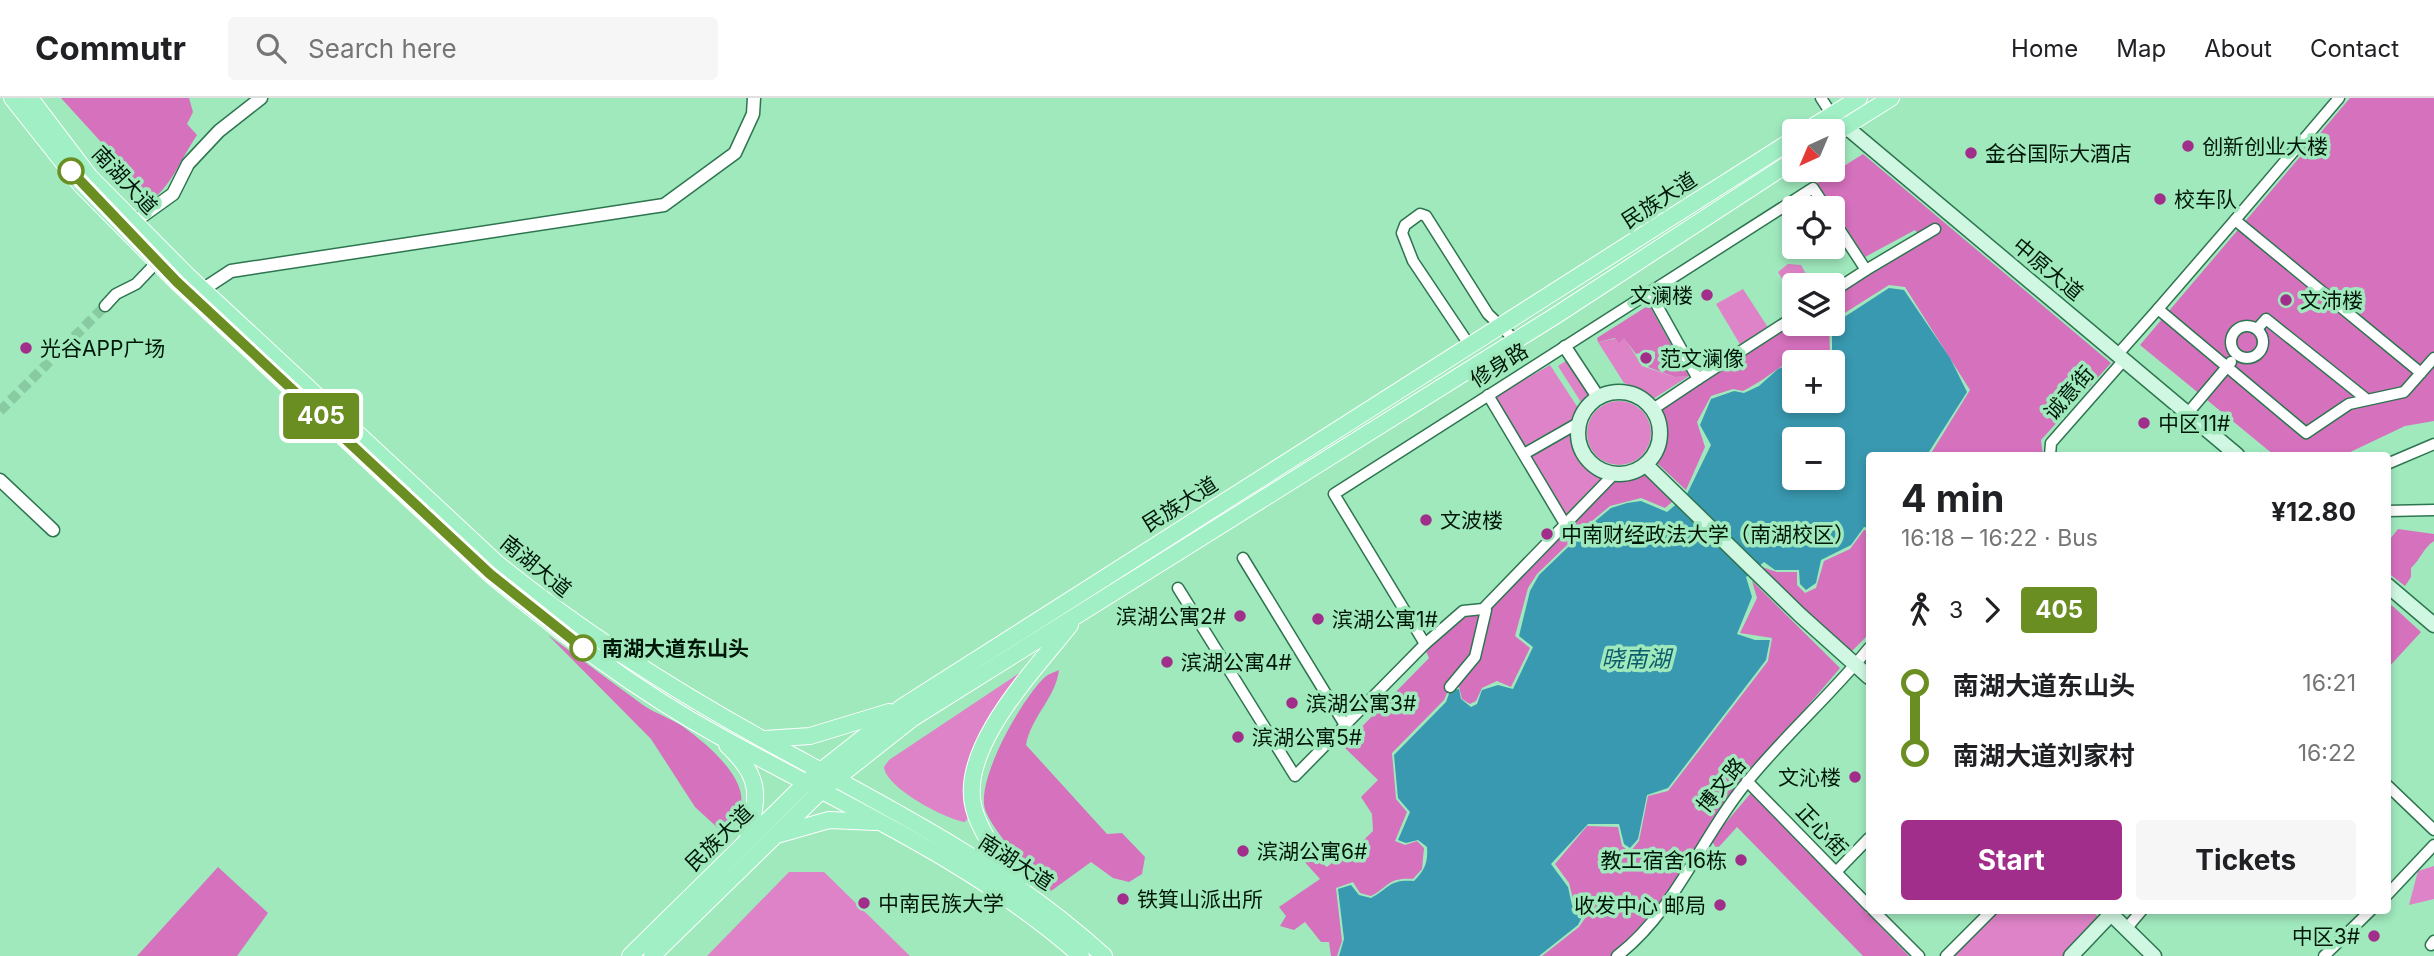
<!DOCTYPE html>
<meta charset="utf-8">
<style>
:root{--surface:#fff;--page:#f6f6f6;--text:#202124;--muted:#757577;--line:#e0e0e0;--accent:#a12e8a}
body{margin:0;font-family:Inter,"Noto Sans SC",sans-serif;background:var(--page);color:var(--text);height:100vh;display:flex;flex-direction:column;font-size:26px;white-space:nowrap}
*{box-sizing:border-box;margin:0}
p{font-size:23px;color:var(--muted)}
.icon{flex:none;width:38px;height:38px;fill:none;stroke:currentColor;stroke-width:2;stroke-linecap:round;stroke-linejoin:round}
.map{position:relative;flex:1;overflow:hidden}
.panel{position:absolute;left:1866px;top:354px;width:525px;height:462px;display:flex;flex-direction:column;background:var(--surface);border-radius:7px;box-shadow:0 4px 10px #0003}
.panel>*{flex:none}
.badge{padding:0 14px;border-radius:5px;font-size:24px;line-height:46px}
.needle{width:46px;rotate:224deg}
.tools{position:absolute;left:1782px;top:21px;display:grid;gap:14px}
.tools a{display:grid;place-items:center;width:63px;height:63px;border-radius:7px;background:var(--surface);box-shadow:0 4px 10px #0003;font-size:35px}
.map>.badge{position:absolute;translate:-50% -50%;box-shadow:0 0 0 4px #fff}
.legs{display:flex;align-items:center;gap:10px;height:77px;padding:0 35px;font-size:23px}
.legs p{margin-inline-start:auto}
.summary{display:flex;align-items:center;justify-content:space-between;height:119px;padding:0 35px}
h1{font-size:38px;font-weight:700;line-height:52px}
.button{display:flex;gap:14px;margin-top:auto;padding:14px 35px}
.button a{flex:1;height:80px;border-radius:7px;background:var(--accent);color:#fff;font-size:28px;font-weight:700;line-height:80px;text-align:center}
.button a+a{background:var(--page);color:var(--text)}
ul{padding:0 35px;list-style:none}
li{display:flex;align-items:center;gap:24px;height:70px;font-size:26px}
li i{display:grid;place-items:center;width:10px;height:100%;margin:0 9px;background:currentColor}
li i::after{content:'';width:18px;height:18px;margin:-9px;border:5px solid;border-radius:50%;background:var(--surface)}
li p{margin-inline-start:auto}
li:first-child i{background:linear-gradient(#0000 50%,currentColor 0)}
li:last-child i{background:linear-gradient(currentColor 50%,#0000 0)}
header{display:flex;align-items:center;gap:42px;box-sizing:border-box;height:98px;padding:0 35px;background:var(--surface);border-bottom:2px solid var(--line)}
header strong{font-size:33px}
nav{display:flex;gap:38px;margin-inline-start:auto;font-size:24px}
.search{width:490px;height:63px;background:var(--page);display:flex;align-items:center;gap:18px;box-sizing:border-box;padding:0 24px;border-radius:7px;color:var(--muted);font-size:26px}
.map>svg:first-child{display:block}
.green{fill:#de83c7}
.forest{fill:#d671be}
.water{fill:#3999b0;fill-rule:evenodd}
.lines{fill:none;stroke-linecap:round;stroke-linejoin:round}
.minor-tunnel{stroke:#88caa2;stroke-width:10;stroke-dasharray:10 5;stroke-linecap:butt}
.minor-casing{stroke:#2d754f;stroke-width:13}
.tertiary-casing{stroke:#2d754f;stroke-width:15}
.secondary-casing{stroke:#2d754f;stroke-width:17}
.primary-casing{stroke:#fff;stroke-width:18}
.minor{stroke:#fff;stroke-width:10}
.tertiary{stroke:#fff;stroke-width:12}
.secondary{stroke:#d0f7e2;stroke-width:14}
.primary{stroke:#a0efc5;stroke-width:16}
.line-1-casing{stroke:#fff;stroke-width:16}
.line-1{stroke:#6b8e23;stroke-width:10}
.poi-dot{fill:#a12e8a;stroke:#a0e9bd;stroke-width:2.5}
.stop-1-dot{fill:#fff;stroke:#6b8e23;stroke-width:3.5}
.labels{text-anchor:middle;dominant-baseline:central;stroke-width:7;stroke-linejoin:round;paint-order:stroke}
.poi-label{font-size:21px;fill:#001809;stroke:#a0e9bd;text-anchor:start}
.street-label{font-size:21px;fill:#001809;stroke:#a0e9bd}
.stop-label{font-size:21px;font-weight:bold;fill:#001809;stroke:#a0e9bd;text-anchor:start}
.water-label{font-size:23px;font-style:italic;fill:#0c5c6d;stroke:#a0e9bd}
</style>
<header>
<strong>Commutr</strong>
<div class="search"><svg class="icon" aria-label="search" viewBox="0 0 24 24"><circle cx="10" cy="10" r="6"/><path d="M15 15l6 6"/></svg>Search here</div>
<nav><a>Home</a><a>Map</a><a>About</a><a>Contact</a></nav>
</header>
<div class="map">
<svg width="2434" height="858" viewBox="0 0 2434 858">
<rect width="100%" height="100%" fill="#a0e9bd"/>
<!-- green -->
<g class="green">
<polygon points="1788,166 1801,167 1812,187 1794,187 1794,201 1778,174"/>
<polygon points="1743,191 1769,231 1741,248 1716,206"/>
<polygon points="1624,239 1642,268 1675,279 1689,278 1653,301 1641,291 1624,285 1598,244"/>
<polygon points="1569,261 1592,300 1584,309 1558,268"/>
<polygon points="1550,267 1578,310 1573,323 1525,351 1493,300"/>
<circle cx="1619" cy="335" r="32"/>
<path d="M1571 334C1572 356 1583 374 1604 381L1566 420 1528 358Z"/>
<path d="M1021 574 1023 575C988 625 958 656 968 720L965 724C945 721 886 690 884 669L889 662Z"/>
<polygon points="2434,768 2434,801 2409,807 2418,773"/>
<polygon points="789,774 824,774 910,858 707,858"/>
<polygon points="1998,812 2091,812 2107,827 2077,858 1954,858"/>
</g>
<!-- forest -->
<g class="forest">
<path d="M61 0H189L193 14 187 26 197 37C182 59 173 85 153 101Z"/>
<polygon points="2350,0 2434,0 2434,323 2405,328 2344,357 2274,357 2140,247"/>
<polygon points="1863,56 2111,265 2041,342 2043,357 1930,357 1970,292 1905,189 1889,187 1832,223 1832,200 1925,143 1915,132 1865,159 1817,85"/>
<polygon points="1649,207 1689,278 1675,279 1648,269 1655,260 1655,254 1651,252 1636,256 1624,240 1619,245 1615,240 1598,244 1597,240"/>
<path d="M1794 225 1829 226 1830 255C1783 257 1781 274 1743 293L1733 291 1711 298 1697 324 1705 349 1686 392 1657 365C1669 348 1671 331 1662 312Z"/>
<path d="M1644 375 1673 403 1665 410 1641 400 1610 408 1592 423 1537 476 1528 490 1515 538 1530 550 1511 589 1497 583 1482 590 1476 603 1470 606 1462 601 1459 589 1448 593 1444 602 1392 655 1396 701 1407 714 1395 743 1405 747 1417 743 1424 750 1422 771 1413 781C1388 779 1389 789 1371 798L1360 795 1353 784 1336 790 1342 843 1337 858H1331L1329 844H1321L1305 824 1294 832 1280 828 1286 818 1279 809 1320 781 1302 761 1309 756 1327 769 1334 763H1342L1373 733 1372 716 1361 699 1378 682 1343 648 1429 560 1425 551 1463 517 1486 512 1613 383 1632 382Z"/>
<path d="M2398 431 2434 436V443C2423 450 2421 461 2411 470V479L2405 488 2387 474V445Z"/>
<polygon points="1864,432 1869,433 1869,536 1848,557 1762,469 1777,474 1797,474 1797,487 1805,495 1816,490 1824,463 1850,451"/>
<polygon points="1752,483 1840,570 1741,686 1707,731 1654,816 1623,849 1611,858 1542,858 1579,829 1590,813 1574,805 1569,785 1555,766 1587,728 1618,729 1622,748 1630,754 1639,743 1648,698 1668,693 1768,563 1772,540 1740,535 1757,500"/>
<polygon points="2387,503 2421,534 2387,571"/>
<path d="M548 537C580 560 611 584 643 607 656 616 673 621 685 630 715 652 773 702 720 732L695 709 651 641Z"/>
<path d="M1059 572C1056 599 1031 619 1026 647L1107 736 1122 735 1145 759 1142 776 1129 784 1113 780 1091 764 1051 793C1031 774 997 739 986 714 973 685 1023 599 1045 579 1048 576 1055 574 1059 572Z"/>
<polygon points="1751,695 1909,858 1863,858 1737,729 1717,751 1711,742"/>
<polygon points="218,769 268,815 237,858 137,858"/>
</g>
<!-- water -->
<path class="water" d="M1889 190 1904 192 1950 260 1967 294 1927 357H1869V430L1864 429 1851 447 1821 462 1816 485 1806 492 1800 486 1799 472H1775L1764 464 1746 479 1752 499 1737 536 1755 542H1770L1766 562 1668 690 1647 697 1638 741 1630 750 1624 746 1619 726H1588L1551 766 1568 789 1572 807 1585 813 1578 827 1539 858H1339L1344 841 1338 791 1351 787 1359 797 1371 800C1390 790 1389 781 1414 783 1425 772 1428 765 1427 749L1418 742 1406 745 1398 742 1410 714 1398 700 1394 657 1446 604 1450 593 1459 591 1461 601 1471 609 1477 606 1482 592 1498 587 1513 591 1533 549 1519 538 1530 493 1539 477 1593 425 1611 410 1627 405 1641 403 1667 414 1686 398 1711 347 1700 327 1711 301 1734 293 1744 295 1759 288 1778 271 1794 264V303H1832V264H1794L1808 258 1832 256V227ZM1794 341H1832V380H1794Z"/>
<g class="lines">
<!-- minor-tunnel -->
<polyline class="minor-tunnel" points="0,313 105,208"/>
<defs>
<g id="minor">
<polyline points="1821,0 1832,17"/>
<polyline points="1832,120 1866,172 1832,194"/>
<polyline points="2235,122 2339,0"/>
<polyline points="1866,172 1935,131"/>
<polyline points="1650,195 1698,281 1653,311"/>
<polyline points="105,208 116,196 136,186 157,164"/>
<circle cx="2247" cy="244" r="16"/>
<polyline points="2257,231 2266,221 2365,300"/>
<polyline points="1470,248 1413,163 1402,135 1405,127 1420,116 1426,118 1488,216 1516,243"/>
<polyline points="2118,256 2158,211"/>
<polyline points="2421,275 2235,122 2158,211 2306,335 2349,306 2404,294 2434,260"/>
<polyline points="1698,281 1794,219"/>
<polyline points="1488,297 1565,426"/>
<polyline points="2188,315 2231,264"/>
<polyline points="1524,356 1580,324"/>
<polyline points="2050,357 2051,345 2124,262"/>
<polyline points="2387,366 2434,346"/>
<polyline points="2387,413 2434,412"/>
<polyline points="1243,460 1345,627"/>
<polyline points="1178,490 1295,678 1425,546 1463,513 1483,511 1614,376"/>
<polyline points="1425,546 1334,396 1813,90 1826,110"/>
<polyline points="1450,589 1475,559 1486,512"/>
<polyline points="1747,683 1869,808"/>
<polyline points="2387,687 2434,732"/>
<polyline points="1836,774 1869,740"/>
<polyline points="2387,797 2434,747"/>
<polyline points="1873,812 1919,858"/>
<polyline points="2126,831 2142,812"/>
<polyline points="2431,847 2434,843"/>
<path d="M1617 858C1675 814 1701 739 1747 684 1785 637 1831 597 1869 550"/>
<polyline points="1946,858 1992,812"/>
<polyline points="2324,858 2371,812"/>
</g>
<g id="tertiary">
<polyline points="127,129 173,96 188,66 219,33 261,0"/>
<polyline points="196,196 231,173 664,107 735,55 753,16 754,0"/>
<polyline points="1565,249 1598,299"/>
<polyline points="0,382 53,432"/>
</g>
<g id="secondary">
<polyline points="1838,22 2237,357"/>
<circle cx="1619" cy="335" r="41"/>
<polyline points="1646,367 1800,517 1869,579"/>
<polyline points="2387,487 2434,527"/>
<polyline points="2107,812 2154,858"/>
<polyline points="2071,858 2111,816"/>
</g>
<g id="primary">
<path d="M12 0 81 87 177 184 490 476C562 536 637 593 719 638 843 707 974 763 1081 858"/>
<path d="M30 0 90 79 186 176 498 466C582 534 670 590 764 642 881 706 1005 767 1104 858"/>
<polyline points="1806,33 1859,0"/>
<polyline points="1832,37 1891,0"/>
<polyline points="765,641 810,638 889,614"/>
<path d="M727 647C761 680 759 695 748 740"/>
<polyline points="780,736 829,722 875,724"/>
<path d="M1017 784C1002 762 981 737 974 711 957 650 1036 571 1070 527"/>
<polyline points="630,858 808,683 902,609 1794,41"/>
<polyline points="652,858 823,691 913,620 1555,218 1794,62"/>
</g>
</defs>
<!-- minor casing -->
<use href="#minor" class="minor-casing"/>
<!-- tertiary casing -->
<use href="#tertiary" class="tertiary-casing"/>
<!-- secondary casing -->
<use href="#secondary" class="secondary-casing"/>
<!-- primary casing -->
<use href="#primary" class="primary-casing"/>
<!-- minor -->
<use href="#minor" class="minor"/>
<!-- tertiary -->
<use href="#tertiary" class="tertiary"/>
<!-- secondary -->
<use href="#secondary" class="secondary"/>
<!-- primary -->
<use href="#primary" class="primary"/>
</g>
<g class="lines">
<defs>
<polyline id="line-1" points="71,73 177,184 490,476 583,550"/>
</defs>
<!-- line-1 casing -->
<use href="#line-1" class="line-1-casing"/>
<!-- line-1 -->
<use href="#line-1" class="line-1"/>
</g>
<!-- markers -->
<g class="poi-dot">
<circle cx="2188" cy="48" r="7"/>
<circle cx="1971" cy="55" r="7"/>
<circle cx="2160" cy="101" r="7"/>
<circle cx="1707" cy="197" r="7"/>
<circle cx="2286" cy="202" r="7"/>
<circle cx="26" cy="250" r="7"/>
<circle cx="1646" cy="260" r="7"/>
<circle cx="2144" cy="325" r="7"/>
<circle cx="1426" cy="422" r="7"/>
<circle cx="1547" cy="436" r="7"/>
<circle cx="1240" cy="518" r="7"/>
<circle cx="1318" cy="521" r="7"/>
<circle cx="1167" cy="564" r="7"/>
<circle cx="1292" cy="605" r="7"/>
<circle cx="1238" cy="639" r="7"/>
<circle cx="1855" cy="679" r="7"/>
<circle cx="1243" cy="753" r="7"/>
<circle cx="1741" cy="762" r="7"/>
<circle cx="1123" cy="801" r="7"/>
<circle cx="864" cy="805" r="7"/>
<circle cx="1720" cy="807" r="7"/>
<circle cx="2374" cy="838" r="7"/>
</g>
<g class="stop-1-dot">
<circle cx="71" cy="73" r="12"/>
<circle cx="583" cy="550" r="12"/>
</g>
<g class="labels">
<!-- poi labels -->
<g class="poi-label">
<text x="2202" y="48">创新创业大楼</text>
<text x="1985" y="55">金谷国际大酒店</text>
<text x="2174" y="101">校车队</text>
<text x="1693" y="197" text-anchor="end">文澜楼</text>
<text x="2300" y="202">文沛楼</text>
<text x="40" y="250">光谷APP广场</text>
<text x="1660" y="260">范文澜像</text>
<text x="2158" y="325">中区11#</text>
<text x="1440" y="422">文波楼</text>
<text x="1561" y="436">中南财经政法大学（南湖校区）</text>
<text x="1226" y="518" text-anchor="end">滨湖公寓2#</text>
<text x="1332" y="521">滨湖公寓1#</text>
<text x="1181" y="564">滨湖公寓4#</text>
<text x="1306" y="605">滨湖公寓3#</text>
<text x="1252" y="639">滨湖公寓5#</text>
<text x="1841" y="679" text-anchor="end">文沁楼</text>
<text x="1257" y="753">滨湖公寓6#</text>
<text x="1727" y="762" text-anchor="end">教工宿舍16栋</text>
<text x="1137" y="801">铁箕山派出所</text>
<text x="878" y="805">中南民族大学</text>
<text x="1706" y="807" text-anchor="end">收发中心 邮局</text>
<text x="2360" y="838" text-anchor="end">中区3#</text>
</g>
<!-- street labels -->
<g class="street-label">
<text transform="translate(125 82) rotate(47)">南湖大道</text>
<text transform="translate(1659 102) rotate(-33)">民族大道</text>
<text transform="translate(2048 171) rotate(40)">中原大道</text>
<text transform="translate(1499 267) rotate(-32)">修身路</text>
<text transform="translate(2069 295) rotate(-49)">诚意街</text>
<text transform="translate(1180 406) rotate(-32)">民族大道</text>
<text transform="translate(536 468) rotate(39)">南湖大道</text>
<text transform="translate(1721 687) rotate(-51)">博文路</text>
<text transform="translate(1822 732) rotate(46)">正心街</text>
<text transform="translate(719 740) rotate(-44)">民族大道</text>
<text transform="translate(1016 764) rotate(33)">南湖大道</text>
</g>
<!-- stop labels -->
<g class="stop-label">
<text x="602" y="550">南湖大道东山头</text>
</g>
<!-- water labels -->
<g class="water-label">
<text x="1636" y="561">晓南湖</text>
</g>
</g>
</svg>
<div class="tools">
<a><svg class="needle" viewBox="-14 -14 28 28"><path d="M0-13l5 13h-10z" fill="#e53935"/><path d="M0 13l5-13h-10z" fill="#757577"/></svg></a>
<a><svg class="icon" aria-label="locate" viewBox="0 0 24 24"><circle cx="12" cy="12" r="6"/><path d="M12 2v4M12 18v4M2 12h4M18 12h4"/></svg></a>
<a><svg class="icon" aria-label="layers" viewBox="0 0 24 24"><path d="M12 4l9 5-9 5-9-5zM3 14l9 5 9-5"/></svg></a>
<a>+</a>
<a>−</a>
</div>
<b class="badge" style="left:321px;top:318px;background:#6b8e23;color:#fff">405</b>
<section class="panel">
<div class="summary"><div><h1>4 min</h1><p>16:18 – 16:22 · Bus</p></div><b>¥12.80</b></div>
<div class="legs"><svg class="icon" aria-label="walk" viewBox="0 0 24 24"><circle cx="13" cy="4" r="2"/><path d="M13 8l-2 6 4 7M11 14l-3 7M7 12l3-4h3l4 4"/></svg>3<svg class="icon" aria-label="forward" viewBox="0 0 24 24"><path d="M9 5l7 7-7 7"/></svg><b class="badge" style="background:#6b8e23;color:#fff">405</b></div>
<ul>
<li><i style="color:#6b8e23"></i><b>南湖大道东山头</b><p>16:21</p></li>
<li><i style="color:#6b8e23"></i><b>南湖大道刘家村</b><p>16:22</p></li>
</ul>
<div class="button"><a>Start</a><a>Tickets</a></div>
</section>
</div>
